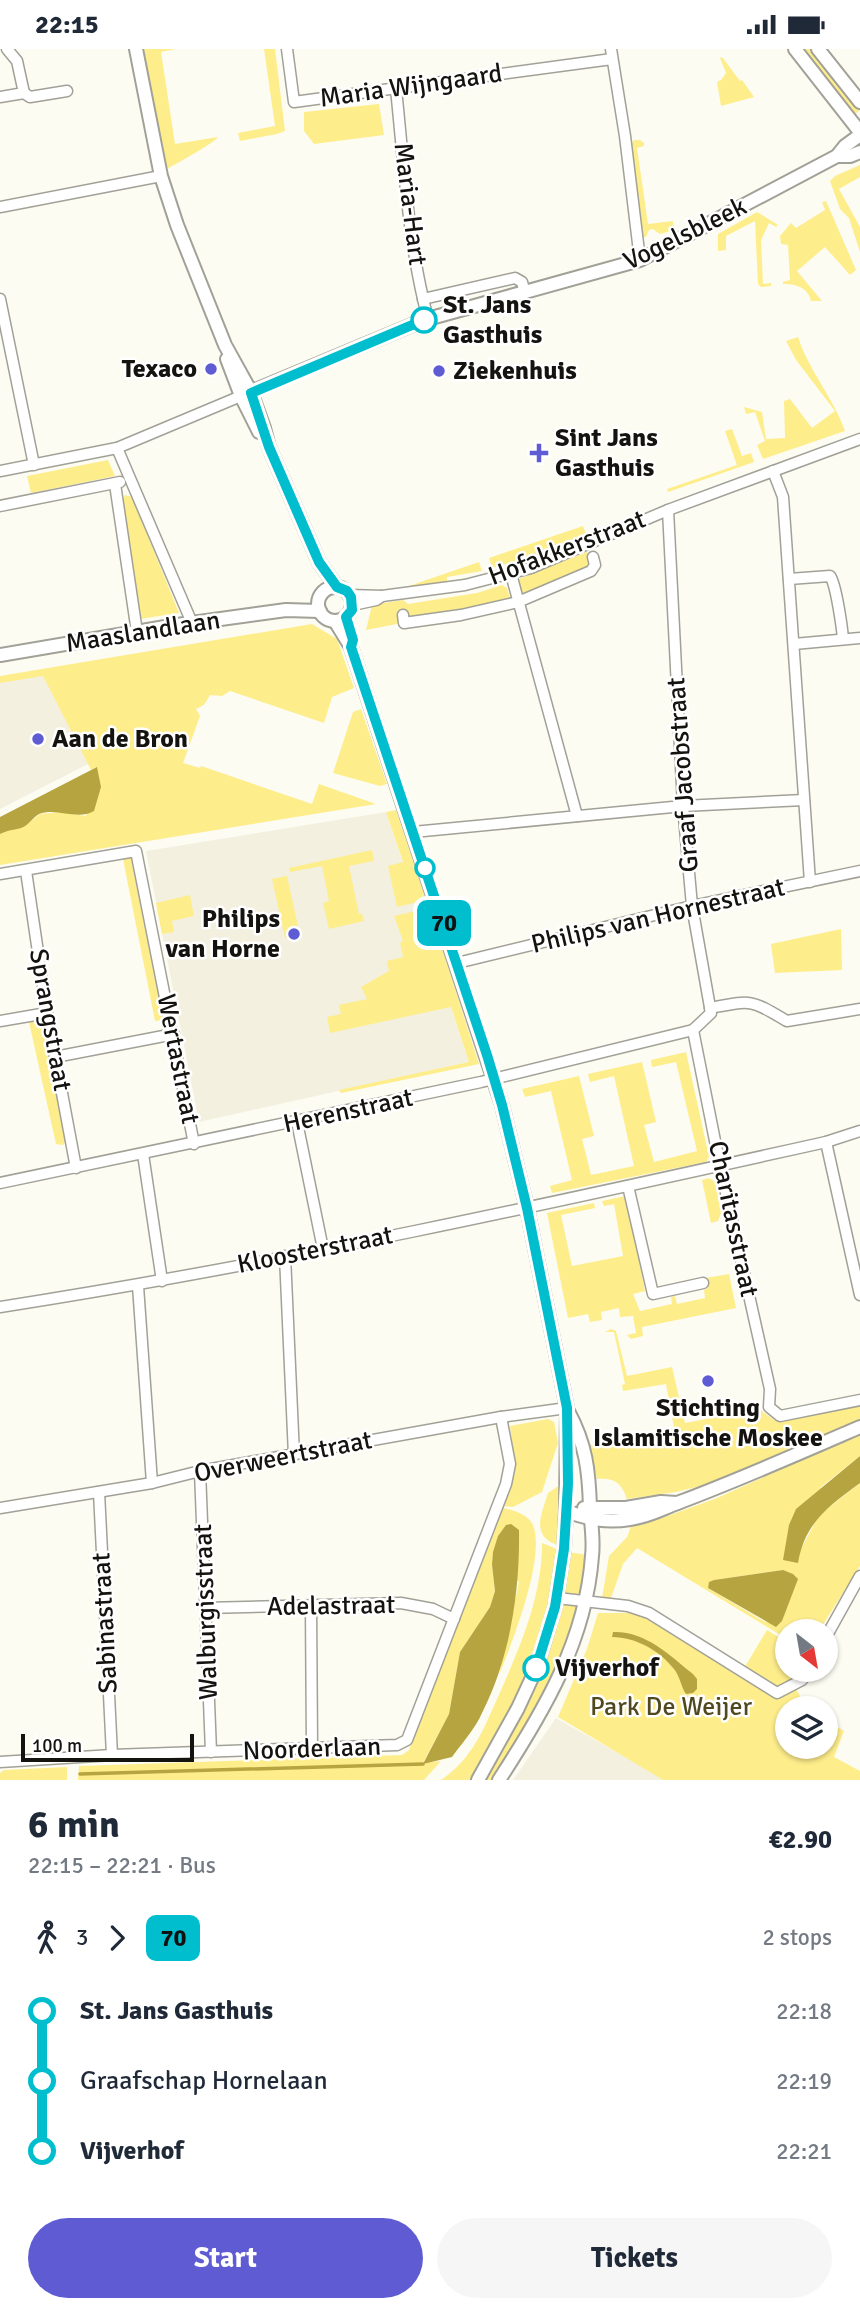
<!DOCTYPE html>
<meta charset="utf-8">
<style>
:root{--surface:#fff;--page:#f6f6f7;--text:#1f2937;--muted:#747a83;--accent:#5e5bd3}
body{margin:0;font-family:Signika,sans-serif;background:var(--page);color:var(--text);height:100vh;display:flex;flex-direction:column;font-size:26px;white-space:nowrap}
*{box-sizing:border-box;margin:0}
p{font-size:23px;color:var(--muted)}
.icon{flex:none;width:38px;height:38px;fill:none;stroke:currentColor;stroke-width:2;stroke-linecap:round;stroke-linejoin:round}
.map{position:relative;height:1731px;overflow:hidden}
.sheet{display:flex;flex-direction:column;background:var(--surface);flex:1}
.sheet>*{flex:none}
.badge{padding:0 14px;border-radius:10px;font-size:24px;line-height:46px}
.needle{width:46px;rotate:149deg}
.fabs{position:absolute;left:775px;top:1570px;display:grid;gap:14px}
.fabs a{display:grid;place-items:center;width:63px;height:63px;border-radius:50%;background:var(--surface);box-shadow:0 2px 5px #0004;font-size:35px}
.scale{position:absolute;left:21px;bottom:18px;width:173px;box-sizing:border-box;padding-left:7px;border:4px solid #141310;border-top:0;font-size:19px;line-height:24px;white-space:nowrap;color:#141310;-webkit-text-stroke:5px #fff;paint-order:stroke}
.map>.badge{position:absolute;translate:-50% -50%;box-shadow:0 0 0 4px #fff}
.legs{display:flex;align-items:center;gap:10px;height:77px;padding:0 28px;font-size:23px}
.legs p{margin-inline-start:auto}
.headline{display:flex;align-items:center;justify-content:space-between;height:119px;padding:0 28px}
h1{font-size:38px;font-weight:700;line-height:52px}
.cta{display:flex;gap:14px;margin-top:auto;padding:14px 28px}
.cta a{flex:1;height:80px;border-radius:42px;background:var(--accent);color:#fff;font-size:28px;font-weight:700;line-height:80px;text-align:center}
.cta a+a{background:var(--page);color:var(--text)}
ul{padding:0 28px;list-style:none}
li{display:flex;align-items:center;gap:24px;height:70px;font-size:26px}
li i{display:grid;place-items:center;width:10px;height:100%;margin:0 9px;background:currentColor}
li i::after{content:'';width:18px;height:18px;margin:-9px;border:5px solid;border-radius:50%;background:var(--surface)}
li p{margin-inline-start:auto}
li:first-child i{background:linear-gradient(#0000 50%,currentColor 0)}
li:last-child i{background:linear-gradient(currentColor 50%,#0000 0)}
.status{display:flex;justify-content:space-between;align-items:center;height:49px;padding:0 35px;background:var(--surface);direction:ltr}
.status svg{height:19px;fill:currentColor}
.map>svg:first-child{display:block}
.built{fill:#f3f0e0}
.green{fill:#feed8b;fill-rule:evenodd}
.water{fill:#b6a440}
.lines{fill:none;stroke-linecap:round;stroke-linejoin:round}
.stream{stroke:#b6a440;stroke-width:3.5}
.minor-casing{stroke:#a2a198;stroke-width:13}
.tertiary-casing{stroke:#a2a198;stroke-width:16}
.minor{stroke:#fff;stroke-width:10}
.tertiary{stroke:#fff;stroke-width:12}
.line-1-casing{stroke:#fff;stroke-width:16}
.line-1{stroke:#00becd;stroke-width:10}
.stop-1-dot{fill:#fff;stroke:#00becd;stroke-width:3.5}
.poi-dot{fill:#5e5bd3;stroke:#fff;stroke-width:2.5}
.labels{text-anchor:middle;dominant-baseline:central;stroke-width:5;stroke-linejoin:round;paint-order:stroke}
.street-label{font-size:26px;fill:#141310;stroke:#fff}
.stop-label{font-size:26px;font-weight:bold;fill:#141310;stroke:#fff;text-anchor:start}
.poi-label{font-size:26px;font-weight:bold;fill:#141310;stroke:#fff;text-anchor:start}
.park-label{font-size:26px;fill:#50491f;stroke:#fff}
</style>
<div class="status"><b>22:15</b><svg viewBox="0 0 49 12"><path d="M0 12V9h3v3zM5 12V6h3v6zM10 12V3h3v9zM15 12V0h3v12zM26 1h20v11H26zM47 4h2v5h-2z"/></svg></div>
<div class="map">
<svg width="860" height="1731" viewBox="0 0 860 1731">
<rect width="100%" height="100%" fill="#fdfcf2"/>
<!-- built -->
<g class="built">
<polygon points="43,626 88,715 0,760 0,634"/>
<polygon points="386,763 469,1013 199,1073 146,802"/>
<polygon points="556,1669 666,1731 513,1731"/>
</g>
<!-- green -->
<g class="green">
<path d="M144 0H176L161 3 175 95 218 88C213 95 175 115 164 122Z"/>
<polygon points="264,0 275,0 285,82 277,85 240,92 238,84 275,77"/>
<polygon points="800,0 815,0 860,58 860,61 853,67"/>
<polygon points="722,8 740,32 742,31 754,48 721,57 717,33 721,31 726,24 720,9"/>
<polygon points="379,55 384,86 314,95 304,82 304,63"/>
<polygon points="634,91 640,91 644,94 644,97 637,99 648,175 673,172 674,181 660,185 653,180 649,181 646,188 642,188 630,95"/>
<polygon points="860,116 860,128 839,140 860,178 860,203 849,169 840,160 830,132 835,127"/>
<path d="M826 152 856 221 850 226 825 198 797 222 822 252H811C808 238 795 235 783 235V233L790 231 788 196 781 195 780 187 791 174 796 179 825 161 822 153Z"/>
<polygon points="757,163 778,176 776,178 769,174 761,191 763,235 771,234 771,237 761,238 758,235 755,172 726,187 726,201 718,202 718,185"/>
<path d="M798 288C809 322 833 348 845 382L763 410 757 396 765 392 755 363 746 365 744 358 762 363 766 390 785 389 784 352 790 350 812 379 835 362 796 311 786 292Z"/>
<polygon points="732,380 742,407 751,404 754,413 668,443 667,440 737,416 725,382"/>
<polygon points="108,411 115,427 31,444 27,427"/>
<polygon points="125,446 132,448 179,564 140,570 121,453"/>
<polygon points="583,477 586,485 532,508 492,519 489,509"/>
<polygon points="587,503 591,515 589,519 524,546 520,545 517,533 519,530"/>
<polygon points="479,513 482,522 447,528 447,534 403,539"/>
<polygon points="502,536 507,539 510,549 507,553 410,570 406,560 397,562 399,571 397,575 366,581 372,556 403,551 408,555 477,544"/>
<polygon points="312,575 337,590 354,639 332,648 324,674 230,642 222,647 210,646 204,656 196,660 200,667 183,714 200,719 201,717 312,755 319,735 376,755 0,816 0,785 13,779 22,779 40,765 60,763 86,767 96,718 91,721 43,627 0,634 0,627"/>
<polygon points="361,660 387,735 380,737 333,724 353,663"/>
<polygon points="396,761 426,851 397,858 388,817 403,813 386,763"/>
<polygon points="372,801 374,812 349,817 359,865 362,865 364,872 329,880 323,854 329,852 322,817 290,823 289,819"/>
<polygon points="131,809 163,971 155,972 123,810"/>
<polygon points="287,827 300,886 285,889 272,830"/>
<polygon points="190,846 194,867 172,872 174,883 162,885 156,854"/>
<polygon points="429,859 479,1015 341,1044 339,1041 469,1013 451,958 330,984 327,968 341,965 339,956 367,950 361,938 389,922 387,912 403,908 400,894 403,892 394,867"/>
<polygon points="841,880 842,921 775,924 771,895"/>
<polygon points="41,971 67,1091 63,1096 56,1095 29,973"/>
<polygon points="686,1003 709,1108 706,1113 552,1144 550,1137 572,1131 551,1042 525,1048 522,1040 579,1027 594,1087 582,1090 591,1126 634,1117 614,1027 590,1033 588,1025 642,1013 656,1073 644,1076 654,1113 697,1102 676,1013 652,1018 651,1011"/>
<polygon points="709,1129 715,1133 721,1164 718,1172 711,1174 702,1131"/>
<polygon points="626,1147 645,1242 633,1245 640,1262 672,1255 671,1248 675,1247 677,1255 705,1249 704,1241 708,1239 706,1229 729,1225 736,1259 642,1278 643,1287 631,1290 627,1286 636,1284 633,1267 620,1268 619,1259 601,1263 602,1271 590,1273 588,1265 568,1269 547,1164 594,1154 595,1159 561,1166 572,1217 623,1207 614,1155 604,1157 602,1152"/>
<path d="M611 1280 616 1282 627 1327 672 1318 685 1374 759 1360 774 1371 783 1372 860 1356V1370L786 1403 705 1436 676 1443 627 1450C621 1433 614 1429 597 1430L590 1396 674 1379 666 1335 623 1342 622 1336 625 1335 614 1283H605Z"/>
<polygon points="548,1370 554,1373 558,1394 542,1443 513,1458 502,1457 514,1426 515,1416 510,1377"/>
<path d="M860 1385V1407L821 1438 801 1500 819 1466 860 1434V1517L819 1582H788L787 1590 637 1499 623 1515 611 1549H602L609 1507 627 1488 632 1475 662 1469 717 1449ZM783 1521 787 1557 782 1572 765 1573 708 1539 714 1531Z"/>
<path d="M564 1437 560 1497C530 1488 541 1467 548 1444L557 1438Z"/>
<path d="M500 1458C511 1461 527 1464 533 1476 546 1508 512 1594 499 1626L519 1533 492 1516 495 1542 490 1558 460 1603 449 1665 423 1714 441 1712 424 1731H78L79 1717 402 1706 409 1701Z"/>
<path d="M542 1494 559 1501C550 1559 534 1617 507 1670 496 1691 484 1711 473 1731H441C451 1724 461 1715 468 1705 481 1689 489 1667 498 1648 520 1598 542 1549 542 1494Z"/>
<path d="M567 1503 589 1506C584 1531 579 1556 571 1580 553 1634 522 1683 494 1731H485L526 1658 546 1606Z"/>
<polygon points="598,1564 637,1564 740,1626 767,1581 787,1593 788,1620 798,1621 792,1633 807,1659 788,1659 788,1698 826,1698 826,1671 844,1682 834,1708 860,1722 860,1731 663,1731 558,1668 587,1600"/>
<polygon points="67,1718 67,1731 0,1731 0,1724 4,1721"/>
</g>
<!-- water -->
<g class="water">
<path d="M97 718 101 738 94 762C77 772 57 758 39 765 33 768 28 777 21 779 14 781 8 781 0 785V768Z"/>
<path d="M860 1407V1434C829 1457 805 1473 798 1514L783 1511 789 1476 796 1460Z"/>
<path d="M511 1475 519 1481C520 1543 510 1609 482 1664 475 1680 462 1694 452 1708L423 1715 449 1665 460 1603 490 1558 495 1542 492 1516 493 1503 498 1487 506 1476Z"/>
<polygon points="783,1521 793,1525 798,1530 782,1572 776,1578 708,1539 709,1533 714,1531"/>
<path d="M613 1583C646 1582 669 1606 693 1625L697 1630V1640L693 1644 686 1645C681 1638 680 1627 674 1620 660 1602 636 1588 612 1588Z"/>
</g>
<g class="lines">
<!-- stream -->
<polyline class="stream" points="80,1725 423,1715"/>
<defs>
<g id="minor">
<polyline points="7,0 17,12 24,44"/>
<polyline points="287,0 294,53 612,10"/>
<polyline points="611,0 625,87 640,211"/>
<path d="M396 40C404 116 408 195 428 270"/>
<polyline points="0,48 24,44 30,48 67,42"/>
<polyline points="0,158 161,127"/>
<polyline points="0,250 34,416"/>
<polyline points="423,250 515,229 522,233 525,244"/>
<polyline points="117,399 192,574"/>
<polyline points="0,422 117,399 241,347"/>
<polyline points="773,422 783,448 810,833"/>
<polyline points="115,435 137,583"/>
<polyline points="0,457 120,433"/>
<polyline points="511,525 577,767"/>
<path d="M789 530 830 527C836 535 842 578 843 590"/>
<polyline points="350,546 382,547 465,536 531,519 668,461 860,390"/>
<polyline points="353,556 376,551 382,547"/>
<polyline points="403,566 404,574 461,566 518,553 591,522 595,516 593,508"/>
<polyline points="794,595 860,589"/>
<polyline points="413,783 683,757 804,751"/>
<polyline points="26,822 47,964 76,1119"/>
<polyline points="0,825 136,802 194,1095"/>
<polyline points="457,914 692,857 860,822"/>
<path d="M710 959C753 951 749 950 787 972L860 960"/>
<polyline points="0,972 47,964"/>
<polyline points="693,981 720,1117 770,1340 769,1358 780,1367 860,1351"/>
<polyline points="55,1008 174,985"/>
<polyline points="297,1073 323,1200"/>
<polyline points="826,1093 860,1246"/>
<polyline points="143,1105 162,1232"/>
<polyline points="0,1134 481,1033 693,981 711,964 692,857 683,757 668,461"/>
<polyline points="628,1137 653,1245 703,1234"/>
<polyline points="285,1207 294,1406"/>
<polyline points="138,1237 152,1434"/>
<path d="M0 1258C277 1215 552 1154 826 1093L860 1082"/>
<polyline points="200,1422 211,1703"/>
<polyline points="99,1443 112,1706"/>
<polyline points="0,1459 152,1434 200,1422 501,1368 567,1359"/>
<polyline points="557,1549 628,1557 649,1564 777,1644 802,1631 808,1620"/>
<polyline points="311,1557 312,1700"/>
<polyline points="205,1559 401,1554 433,1560 454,1570"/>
<polyline points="826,1588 860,1527"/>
<polyline points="0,1713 112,1706 397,1696 407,1691 506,1435 510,1415 501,1368"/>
</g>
<g id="tertiary">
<polyline points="136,0 161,127 177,176 225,296 251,343 264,379 269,398 319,513 337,538"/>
<polyline points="795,0 860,83"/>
<polyline points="818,0 860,53"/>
<polyline points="837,107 850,107 860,103"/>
<polyline points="227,310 241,347 259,383"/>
<polyline points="241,347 424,271 640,211 837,107 845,97 860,86"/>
<circle cx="335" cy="555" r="17"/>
<polyline points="335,572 351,598 502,1056 527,1159 567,1359 566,1462 564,1500 555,1558 536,1620 518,1659 478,1731"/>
<polyline points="0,606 177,576 286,561 320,562"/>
<polyline points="584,1459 626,1459 661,1453 677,1454"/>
<path d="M566 1462C588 1470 607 1474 630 1470 651 1467 661 1460 680 1453 741 1430 800 1404 860 1378"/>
<path d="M499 1731C544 1662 586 1591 592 1507 594 1491 591 1475 590 1459 589 1422 586 1395 568 1362"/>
</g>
</defs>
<!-- minor casing -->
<use href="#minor" class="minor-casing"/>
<!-- tertiary casing -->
<use href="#tertiary" class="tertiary-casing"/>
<!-- minor -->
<use href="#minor" class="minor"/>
<!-- tertiary -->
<use href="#tertiary" class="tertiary"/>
</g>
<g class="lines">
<defs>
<polyline id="line-1" points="424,271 251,344 269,398 319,513 337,538 347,542 351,548 352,561 346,568 353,591 351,598 487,1006 502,1056 527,1159 567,1359 568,1435 564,1500 555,1558 536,1619"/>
</defs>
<!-- line-1 casing -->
<use href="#line-1" class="line-1-casing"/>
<!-- line-1 -->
<use href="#line-1" class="line-1"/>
</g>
<!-- markers -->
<g class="stop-1-dot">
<circle cx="424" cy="271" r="12"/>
<circle cx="425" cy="819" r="9"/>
<circle cx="536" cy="1619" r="12"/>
</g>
<g class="poi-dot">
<circle cx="211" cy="320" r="7"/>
<circle cx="439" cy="322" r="7"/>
<path d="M535.5 393.5h7v7h7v7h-7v7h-7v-7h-7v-7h7z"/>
<circle cx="38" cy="690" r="7"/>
<circle cx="294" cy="885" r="7"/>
<circle cx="708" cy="1332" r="7"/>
</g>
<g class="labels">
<!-- street labels -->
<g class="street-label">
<text transform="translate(411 37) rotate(-8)">Maria Wijngaard</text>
<text transform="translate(410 155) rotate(83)">Maria-Hart</text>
<text transform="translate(685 185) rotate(-26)">Vogelsbleek</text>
<text transform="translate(567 499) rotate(-21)">Hofakkerstraat</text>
<text transform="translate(143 583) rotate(-9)">Maaslandlaan</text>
<text transform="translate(683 726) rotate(-94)">Graaf Jacobstraat</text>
<text transform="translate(658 867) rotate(-13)">Philips van Hornestraat</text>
<text transform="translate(50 971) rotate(80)">Sprangstraat</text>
<text transform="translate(178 1010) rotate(79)">Wertastraat</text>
<text transform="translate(348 1062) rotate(-12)">Herenstraat</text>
<text transform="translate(733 1170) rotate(78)">Charitasstraat</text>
<text transform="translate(315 1201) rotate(-11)">Kloosterstraat</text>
<text transform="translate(283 1408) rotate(-11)">Overweertstraat</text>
<text transform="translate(331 1557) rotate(-1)">Adelastraat</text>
<text transform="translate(206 1563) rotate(-92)">Walburgisstraat</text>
<text transform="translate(105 1574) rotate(-93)">Sabinastraat</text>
<text transform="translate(312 1700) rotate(-2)">Noorderlaan</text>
</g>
<!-- stop labels -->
<g class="stop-label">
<text x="443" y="256">St. Jans<tspan x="443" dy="30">Gasthuis</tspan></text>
<text x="555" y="1619">Vijverhof</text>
</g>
<!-- poi labels -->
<g class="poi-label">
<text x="197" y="320" text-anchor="end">Texaco</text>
<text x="453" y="322">Ziekenhuis</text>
<text x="555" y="389">Sint Jans<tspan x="555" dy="30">Gasthuis</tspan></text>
<text x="52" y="690">Aan de Bron</text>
<text x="280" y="870" text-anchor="end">Philips<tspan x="280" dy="30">van Horne</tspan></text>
<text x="708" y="1359" text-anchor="middle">Stichting<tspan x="708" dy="30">Islamitische Moskee</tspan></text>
</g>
<!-- park labels -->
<g class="park-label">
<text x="671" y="1658">Park De Weijer</text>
</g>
</g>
</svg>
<div class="fabs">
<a><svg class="needle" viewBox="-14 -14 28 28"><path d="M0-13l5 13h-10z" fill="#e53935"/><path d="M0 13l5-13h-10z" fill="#747a83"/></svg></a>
<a><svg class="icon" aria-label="layers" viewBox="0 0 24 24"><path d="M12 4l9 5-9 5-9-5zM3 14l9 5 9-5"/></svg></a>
</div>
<div class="scale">100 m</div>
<b class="badge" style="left:444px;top:874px;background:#00becd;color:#111">70</b>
</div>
<section class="sheet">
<div class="headline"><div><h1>6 min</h1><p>22:15 – 22:21 · Bus</p></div><b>€2.90</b></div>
<div class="legs"><svg class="icon" aria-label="walk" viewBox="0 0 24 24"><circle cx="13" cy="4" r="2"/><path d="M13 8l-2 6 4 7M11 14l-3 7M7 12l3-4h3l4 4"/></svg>3<svg class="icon" aria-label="forward" viewBox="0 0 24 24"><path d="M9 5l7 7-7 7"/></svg><b class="badge" style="background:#00becd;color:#111">70</b><p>2 stops</p></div>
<ul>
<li><i style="color:#00becd"></i><b>St. Jans Gasthuis</b><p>22:18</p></li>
<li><i style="color:#00becd"></i><span>Graafschap Hornelaan</span><p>22:19</p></li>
<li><i style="color:#00becd"></i><b>Vijverhof</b><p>22:21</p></li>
</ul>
<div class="cta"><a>Start</a><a>Tickets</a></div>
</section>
